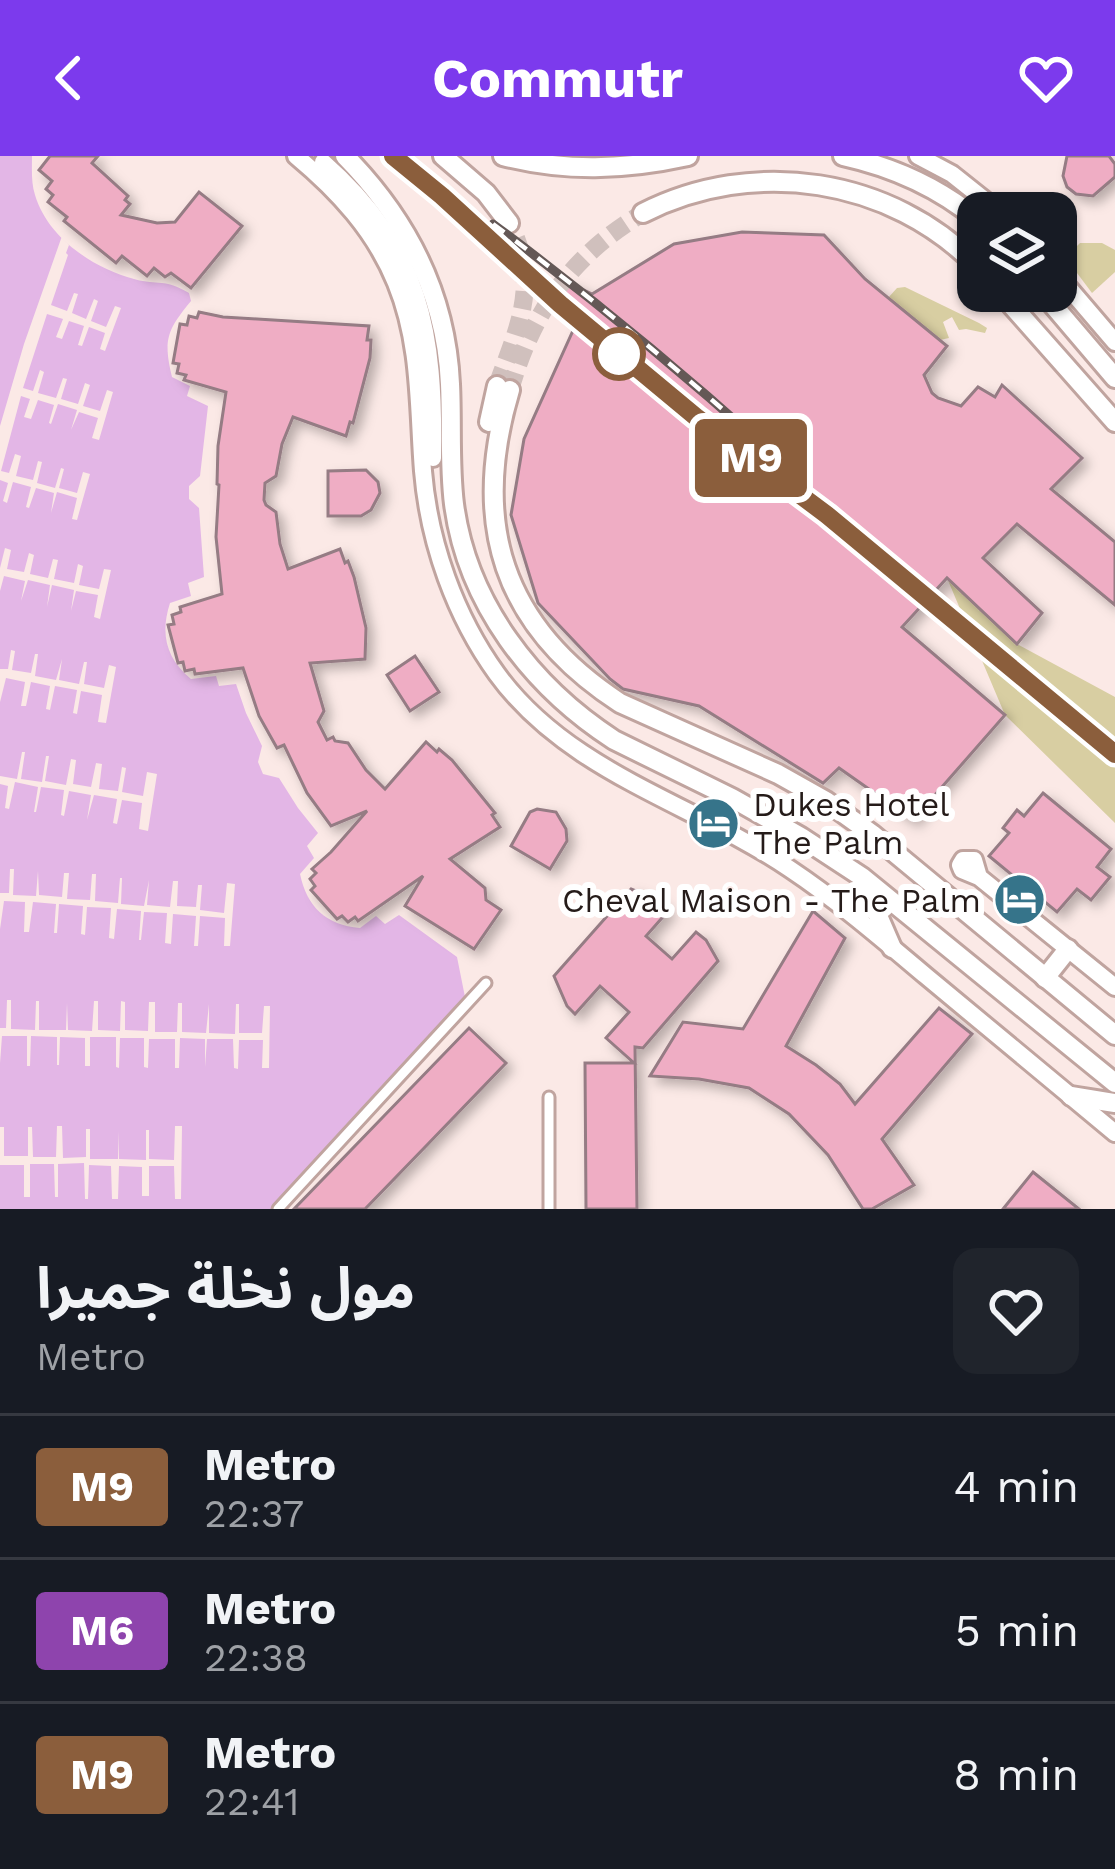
<!DOCTYPE html>
<meta charset="utf-8">
<style>
:root{--surface:#171b24;--page:#20242c;--text:#f1f3f6;--muted:#9ea1a6;--line:#363941;--accent:#7c3aed}
body{margin:0;font-family:"Work Sans","Noto Sans Arabic",sans-serif;background:var(--page);color:var(--text);height:100vh;display:flex;flex-direction:column;font-size:45px;white-space:nowrap}
*{box-sizing:border-box;margin:0}
p{font-size:39px;color:var(--muted)}
.icon{flex:none;width:66px;height:66px;fill:none;stroke:currentColor;stroke-width:2;stroke-linecap:round;stroke-linejoin:round}
.map{position:relative;height:1053px;overflow:hidden}
.sheet{display:flex;flex-direction:column;background:var(--surface);flex:1}
.sheet>*{flex:none}
.badge{padding:0 24px;border-radius:9px;font-size:42px;line-height:78px}
.fabs{position:absolute;left:957px;top:36px;display:grid;gap:24px}
.fabs a{display:grid;place-items:center;width:120px;height:120px;border-radius:24px;background:var(--surface);box-shadow:0 3px 9px #0004;font-size:60px}
.map>.badge{position:absolute;translate:-50% -50%;box-shadow:0 0 0 6px #fff}
.round{display:grid;place-items:center;flex:none;width:126px;height:126px;border-radius:24px;background:var(--page)}
.summary{display:flex;align-items:center;justify-content:space-between;height:204px;padding:0 36px}
h1{font-size:57px;font-weight:700;line-height:90px}
ul{padding:0;list-style:none}
li{display:flex;align-items:center;gap:36px;height:144px;padding:0 36px;border-top:3px solid var(--line)}
li div{flex:1}
li b{display:block;font-size:45px}
li em{font-style:normal}
li .badge{min-width:132px;font-weight:700;text-align:center}
header{display:flex;justify-content:space-between;align-items:center;height:156px;padding:0 36px;background:var(--accent);color:#fff;font-size:54px;font-weight:700}
.map>svg:first-child{display:block}
.green{fill:#d8cea2}
.water{fill:#e3b6e6}
.pier{fill:#fbe9e6}
.building{fill:#efadc4;stroke:#957c84;stroke-width:3;filter:url(#shadow)}
.lines{fill:none;stroke-linecap:round;stroke-linejoin:round}
.secondary-tunnel{stroke:#d0c0bd;stroke-width:18;stroke-dasharray:18 9;stroke-linecap:butt}
.pedestrian-casing{stroke:#c0a49f;stroke-width:15}
.tertiary-casing{stroke:#c0a49f;stroke-width:22}
.secondary-casing{stroke:#c0a49f;stroke-width:24}
.pedestrian{stroke:#fff;stroke-width:9}
.tertiary{stroke:#fff;stroke-width:16}
.secondary{stroke:#fff;stroke-width:18}
.rail-casing{stroke:#645856;stroke-width:9}
.rail{stroke:#fff;stroke-width:4.5;stroke-dasharray:14;stroke-linecap:butt}
.line-casing{stroke:#fff;stroke-width:27}
.line{stroke:#8b5e3c;stroke-width:18}
.stop-dot{fill:#fff;stroke:#8b5e3c;stroke-width:6}
.labels{text-anchor:middle;dominant-baseline:central;stroke-width:12;stroke-linejoin:round;paint-order:stroke}
.poi-label{font-size:33px;fill:#251b19;stroke:#fff;text-anchor:start}
</style>
<header><svg class="icon" aria-label="back" viewBox="0 0 24 24"><path d="M15 5l-7 7 7 7"/></svg>Commutr<svg class="icon" aria-label="heart" viewBox="0 0 24 24"><path d="M12 20l-8-8c-3-5 5-10 8-4 3-6 11-1 8 4z"/></svg></header>
<div class="map">
<svg width="1115" height="1053" viewBox="0 0 1115 1053">
<defs>
<filter id="shadow"><feDropShadow dx="6" dy="6" stdDeviation="6" flood-color="#0004"/></filter>
</defs>
<rect width="100%" height="100%" fill="#fbe9e6"/>
<!-- green -->
<g class="green">
<polygon points="1080,87 1102,87 1115,94 1115,116 1092,137 1068,105 1069,98"/>
<polygon points="905,131 979,167 987,172 985,177 966,173 959,174 952,161 943,166 949,182 940,184 888,142 897,132"/>
<polygon points="947,422 1017,488 1115,541 1115,667 1005,559"/>
</g>
<!-- water -->
<path class="water" d="M0 0H32C32 12 31 27 35 39 48 82 93 112 134 123 159 130 164 122 189 137L191 145C167 174 163 184 172 221L190 230 187 240 208 250 200 320 189 330V343L199 352 204 421 188 427 191 440 170 447C160 478 166 502 191 523L216 520 219 530 236 528 246 557 262 590 258 606 263 618 279 622 298 652 318 677 307 690 314 702 300 718C307 751 326 769 360 772L376 760 385 768 399 759 457 801 467 851 277 1053H0Z"/>
<!-- pier -->
<g class="pier">
<polygon points="62,80 69,89 66,97 68,99 51,149 67,155 74,137 78,138 72,157 86,163 94,143 98,145 91,165 106,171 115,150 121,152 105,195 100,193 105,177 89,171 82,190 78,189 84,170 69,165 62,183 56,181 63,163 47,158 23,232 33,235 40,214 44,216 38,237 56,242 63,222 67,223 61,243 78,248 85,227 90,229 83,250 100,255 107,234 113,236 99,284 92,282 98,262 79,256 71,274 77,254 58,248 51,268 49,267 54,249 38,244 31,263 24,261 30,243 21,240 1,315 9,317 15,298 21,300 16,320 33,324 38,305 42,306 37,327 55,332 61,312 64,313 59,332 77,337 83,316 90,318 77,364 72,363 77,342 57,336 51,357 54,337 36,332 29,352 26,351 31,331 13,326 7,347 3,345 8,327 0,324 0,270 24,188"/>
<polygon points="5,392 11,394 7,413 24,416 29,397 34,399 30,418 48,422 53,403 58,404 54,423 74,427 78,408 83,410 79,429 99,433 104,413 111,414 100,463 94,461 98,439 76,435 71,455 74,434 52,429 47,451 50,429 28,424 21,445 25,425 4,420 0,435 0,412"/>
<polygon points="11,494 15,495 12,514 31,517 35,498 38,498 35,520 56,524 62,503 59,524 79,528 84,506 87,506 84,528 104,532 109,509 116,511 106,567 98,566 102,539 81,535 77,558 73,557 77,534 55,530 50,554 46,553 50,530 31,526 26,550 21,550 25,526 6,522 0,546 0,513 8,513"/>
<polygon points="22,596 25,596 21,623 42,626 46,600 49,600 45,625 66,629 71,603 76,604 73,628 91,631 96,607 102,608 99,633 118,635 122,611 126,612 122,636 143,640 147,616 157,618 148,675 139,673 142,647 122,644 117,668 113,667 117,643 94,639 87,664 91,639 69,635 64,660 61,659 64,634 41,631 36,656 34,656 38,631 15,626 9,653 5,652 8,630 0,628 0,620 17,623"/>
<polygon points="10,713 14,713 13,739 36,740 38,715 39,739 62,741 64,717 69,717 67,743 90,744 92,718 96,718 95,745 118,747 120,722 122,722 121,748 144,750 149,724 147,749 170,751 173,725 178,725 177,750 196,751 198,729 202,729 200,754 224,757 227,727 235,728 230,790 224,790 225,762 200,760 198,790 194,790 196,760 173,758 171,788 165,787 167,757 144,756 141,784 139,784 141,755 117,753 114,783 109,782 111,752 87,751 85,779 81,778 83,750 59,748 57,777 54,777 56,748 33,746 29,776 24,776 25,746 4,745 0,773 0,737 9,737"/>
<polygon points="7,844 11,844 11,873 35,874 36,845 39,845 39,874 66,874 67,847 68,874 92,875 94,845 98,845 98,874 120,875 121,845 125,846 125,874 148,875 149,846 155,846 155,876 177,876 178,847 182,847 182,876 206,877 209,848 209,877 235,878 236,848 239,848 239,877 262,877 264,850 270,850 269,912 262,912 263,884 239,884 238,913 234,912 233,883 207,883 205,911 205,883 180,882 179,912 175,912 175,883 149,883 148,912 144,911 144,882 120,882 119,912 116,911 116,881 90,881 90,910 85,910 85,882 60,881 59,909 57,909 57,881 31,880 30,910 27,910 27,880 2,880 0,907 0,872 6,872"/>
<polygon points="57,970 62,970 63,1002 86,1001 86,973 90,973 90,1003 118,1003 119,975 119,1003 146,1004 146,974 149,974 149,1003 174,1004 175,970 182,970 181,1043 175,1043 174,1010 149,1010 149,1040 142,1040 142,1011 119,1010 118,1043 112,1043 111,1010 89,1009 88,1043 85,1043 84,1007 58,1008 58,1041 55,1041 54,1008 30,1008 30,1041 24,1041 24,1009 0,1009 0,971 4,971 4,1000 28,1000 28,971 32,971 33,1001 56,1001"/>
</g>
<!-- building -->
<g class="building">
<polygon points="50,0 98,0 92,7 128,40 125,44 130,48 121,59 157,67 175,66 199,36 242,70 191,132 171,117 165,121 154,112 147,120 122,100 116,107 64,65 67,61 48,46 53,39 46,33 52,25 39,14"/>
<polygon points="1067,0 1109,0 1115,8 1115,21 1093,40 1076,38 1067,31 1063,20"/>
<polygon points="742,76 824,79 865,123 947,190 924,219 932,237 938,242 961,250 978,231 995,241 1002,229 1082,302 1051,333 1115,386 1115,449 1017,368 983,402 1042,457 1017,488 947,422 902,471 1005,559 913,664 839,612 823,627 699,550 623,533 610,523 538,447 511,359 524,283 580,159 565,143 562,128 570,127 592,138 674,88"/>
<polygon points="199,156 223,161 369,170 367,184 371,184 370,202 353,267 350,266 346,280 293,261 282,288 276,320 265,327 264,344 266,349 276,356 280,388 288,413 340,393 345,407 348,405 354,421 366,472 365,503 310,507 324,555 318,566 327,584 333,581 335,585 348,587 366,614 385,633 426,586 437,596 439,593 452,604 495,657 492,659 500,671 450,703 485,732 486,744 501,754 474,793 405,750 423,720 358,765 355,761 348,766 342,760 337,763 311,734 315,730 310,723 316,717 312,713 331,696 367,655 331,670 307,637 284,589 277,592 259,560 243,512 195,518 194,513 185,515 183,506 178,507 168,469 174,468 172,459 181,456 180,451 222,438 216,381 219,329 217,328 218,290 226,236 184,224 186,219 177,217 179,208 173,207 180,168 187,169 189,160 197,162"/>
<polygon points="366,314 378,326 380,337 371,354 361,360 328,360 328,315"/>
<polygon points="415,500 439,536 410,555 387,519"/>
<polygon points="1043,637 1111,693 1097,711 1110,721 1091,744 1077,733 1057,756 989,700 1009,677 1003,672 1017,654 1024,660"/>
<polygon points="537,653 556,656 566,673 567,685 550,713 511,690 530,656"/>
<polygon points="631,733 658,744 669,754 646,780 672,803 696,776 706,784 718,805 643,892 635,891 637,1053 586,1053 585,907 634,907 606,882 629,856 600,830 575,858 567,850 554,820"/>
<polygon points="813,755 845,782 786,890 816,909 840,928 855,948 939,852 972,878 882,983 914,1029 872,1053 863,1053 828,999 789,958 749,932 699,923 650,920 683,866 743,873"/>
<polygon points="469,872 506,907 427,989 365,1053 294,1053"/>
<polygon points="1033,1016 1079,1053 1003,1053"/>
</g>
<g class="lines">
<!-- secondary-tunnel -->
<g class="secondary-tunnel">
<path d="M497 230C518 170 541 128 509 67"/>
<path d="M510 234C533 155 571 100 643 57"/>
</g>
<defs>
<g id="pedestrian">
<polyline points="549,941 549,1053"/>
<polyline points="278,1053 486,827"/>
</g>
<g id="tertiary">
<path d="M296 0C338 35 375 75 396 127 421 188 418 251 423 315 429 387 455 460 497 518 569 617 693 647 790 713 838 745 882 783 926 820 989 873 1052 925 1115 977"/>
<polyline points="918,0 952,18 1001,57"/>
<path d="M323 6C422 93 435 177 433 302"/>
<polyline points="1056,117 1115,186"/>
<polyline points="979,721 974,704 963,704 960,709 962,714 979,721 1115,831"/>
</g>
<g id="secondary">
<path d="M345 0C407 63 446 139 450 228 452 268 449 308 454 348 467 447 532 531 614 584L732 642 801 681 862 721 1115 927"/>
<polyline points="443,0 486,37 509,67"/>
<path d="M503 0C566 16 624 14 688 0"/>
<path d="M843 0C893 11 938 31 978 64"/>
<path d="M643 57C753 1 891 21 978 111"/>
<polyline points="999,135 1115,266"/>
<polyline points="1041,135 1115,222"/>
<path d="M510 234C470 367 502 470 620 547L778 618 826 645 872 678 1115 879"/>
<polyline points="489,266 497,230"/>
<polyline points="863,725 892,792"/>
<polyline points="1045,822 1068,793"/>
<polyline points="1071,940 1115,947"/>
</g>
</defs>
<!-- pedestrian casing -->
<use href="#pedestrian" class="pedestrian-casing"/>
<!-- tertiary casing -->
<use href="#tertiary" class="tertiary-casing"/>
<!-- secondary casing -->
<use href="#secondary" class="secondary-casing"/>
<!-- pedestrian -->
<use href="#pedestrian" class="pedestrian"/>
<!-- tertiary -->
<use href="#tertiary" class="tertiary"/>
<!-- secondary -->
<use href="#secondary" class="secondary"/>
<defs>
<g id="rail">
<polyline points="393,0 442,40 559,148 696,261 827,359 1115,598"/>
<path d="M493 68C595 144 692 224 785 309"/>
</g>
</defs>
<!-- rail casing -->
<use href="#rail" class="rail-casing"/>
<!-- rail -->
<use href="#rail" class="rail"/>
</g>
<g class="lines">
<defs>
<polyline id="line" points="393,0 442,40 560,148 696,261 827,359 1115,598"/>
</defs>
<!-- line casing -->
<use href="#line" class="line-casing"/>
<!-- line -->
<use href="#line" class="line"/>
</g>
<!-- icons -->
<defs>
<symbol id="hotel-disc" viewBox="-11 -11 22 22"><circle r="9.5" fill="#36748a" stroke="#fff"/><path d="M-6-4.5h1.5V1H6V5H4.5V3h-9V5H-6ZM-4 0a1.8 1.8 0 1 1 3.6 0ZM.5 0V-2.5h3Q6-2.5 6 0Z" fill="#fff"/></symbol>
</defs>
<g fill-rule="evenodd">
<use href="#hotel-disc" x="684" y="638" width="59" height="59"/>
<use href="#hotel-disc" x="990" y="714" width="59" height="59"/>
</g>
<!-- markers -->
<circle class="stop-dot" cx="619" cy="198" r="24"/>
<g class="labels">
<!-- poi labels -->
<g class="poi-label">
<text x="753" y="648">Dukes Hotel<tspan x="753" dy="38">The Palm</tspan></text>
<text x="981" y="744" text-anchor="end">Cheval Maison - The Palm</text>
</g>
</g>
</svg>
<div class="fabs">
<a><svg class="icon" aria-label="layers" viewBox="0 0 24 24"><path d="M12 4l9 5-9 5-9-5zM3 14l9 5 9-5"/></svg></a>
</div>
<b class="badge" style="left:751px;top:302px;background:#8b5e3c;color:#fff">M9</b>
</div>
<section class="sheet">
<div class="summary"><div><h1>مول نخلة جميرا</h1><p>Metro</p></div><a class="round"><svg class="icon" aria-label="heart" viewBox="0 0 24 24"><path d="M12 20l-8-8c-3-5 5-10 8-4 3-6 11-1 8 4z"/></svg></a></div>
<ul>
<li><span class="badge" style="background:#8b5e3c;color:#fff">M9</span><div><b>Metro</b><p>22:37</p></div><em>4 min</em></li>
<li><span class="badge" style="background:#8e44ad;color:#fff">M6</span><div><b>Metro</b><p>22:38</p></div><em>5 min</em></li>
<li><span class="badge" style="background:#8b5e3c;color:#fff">M9</span><div><b>Metro</b><p>22:41</p></div><em>8 min</em></li>
</ul>
</section>
